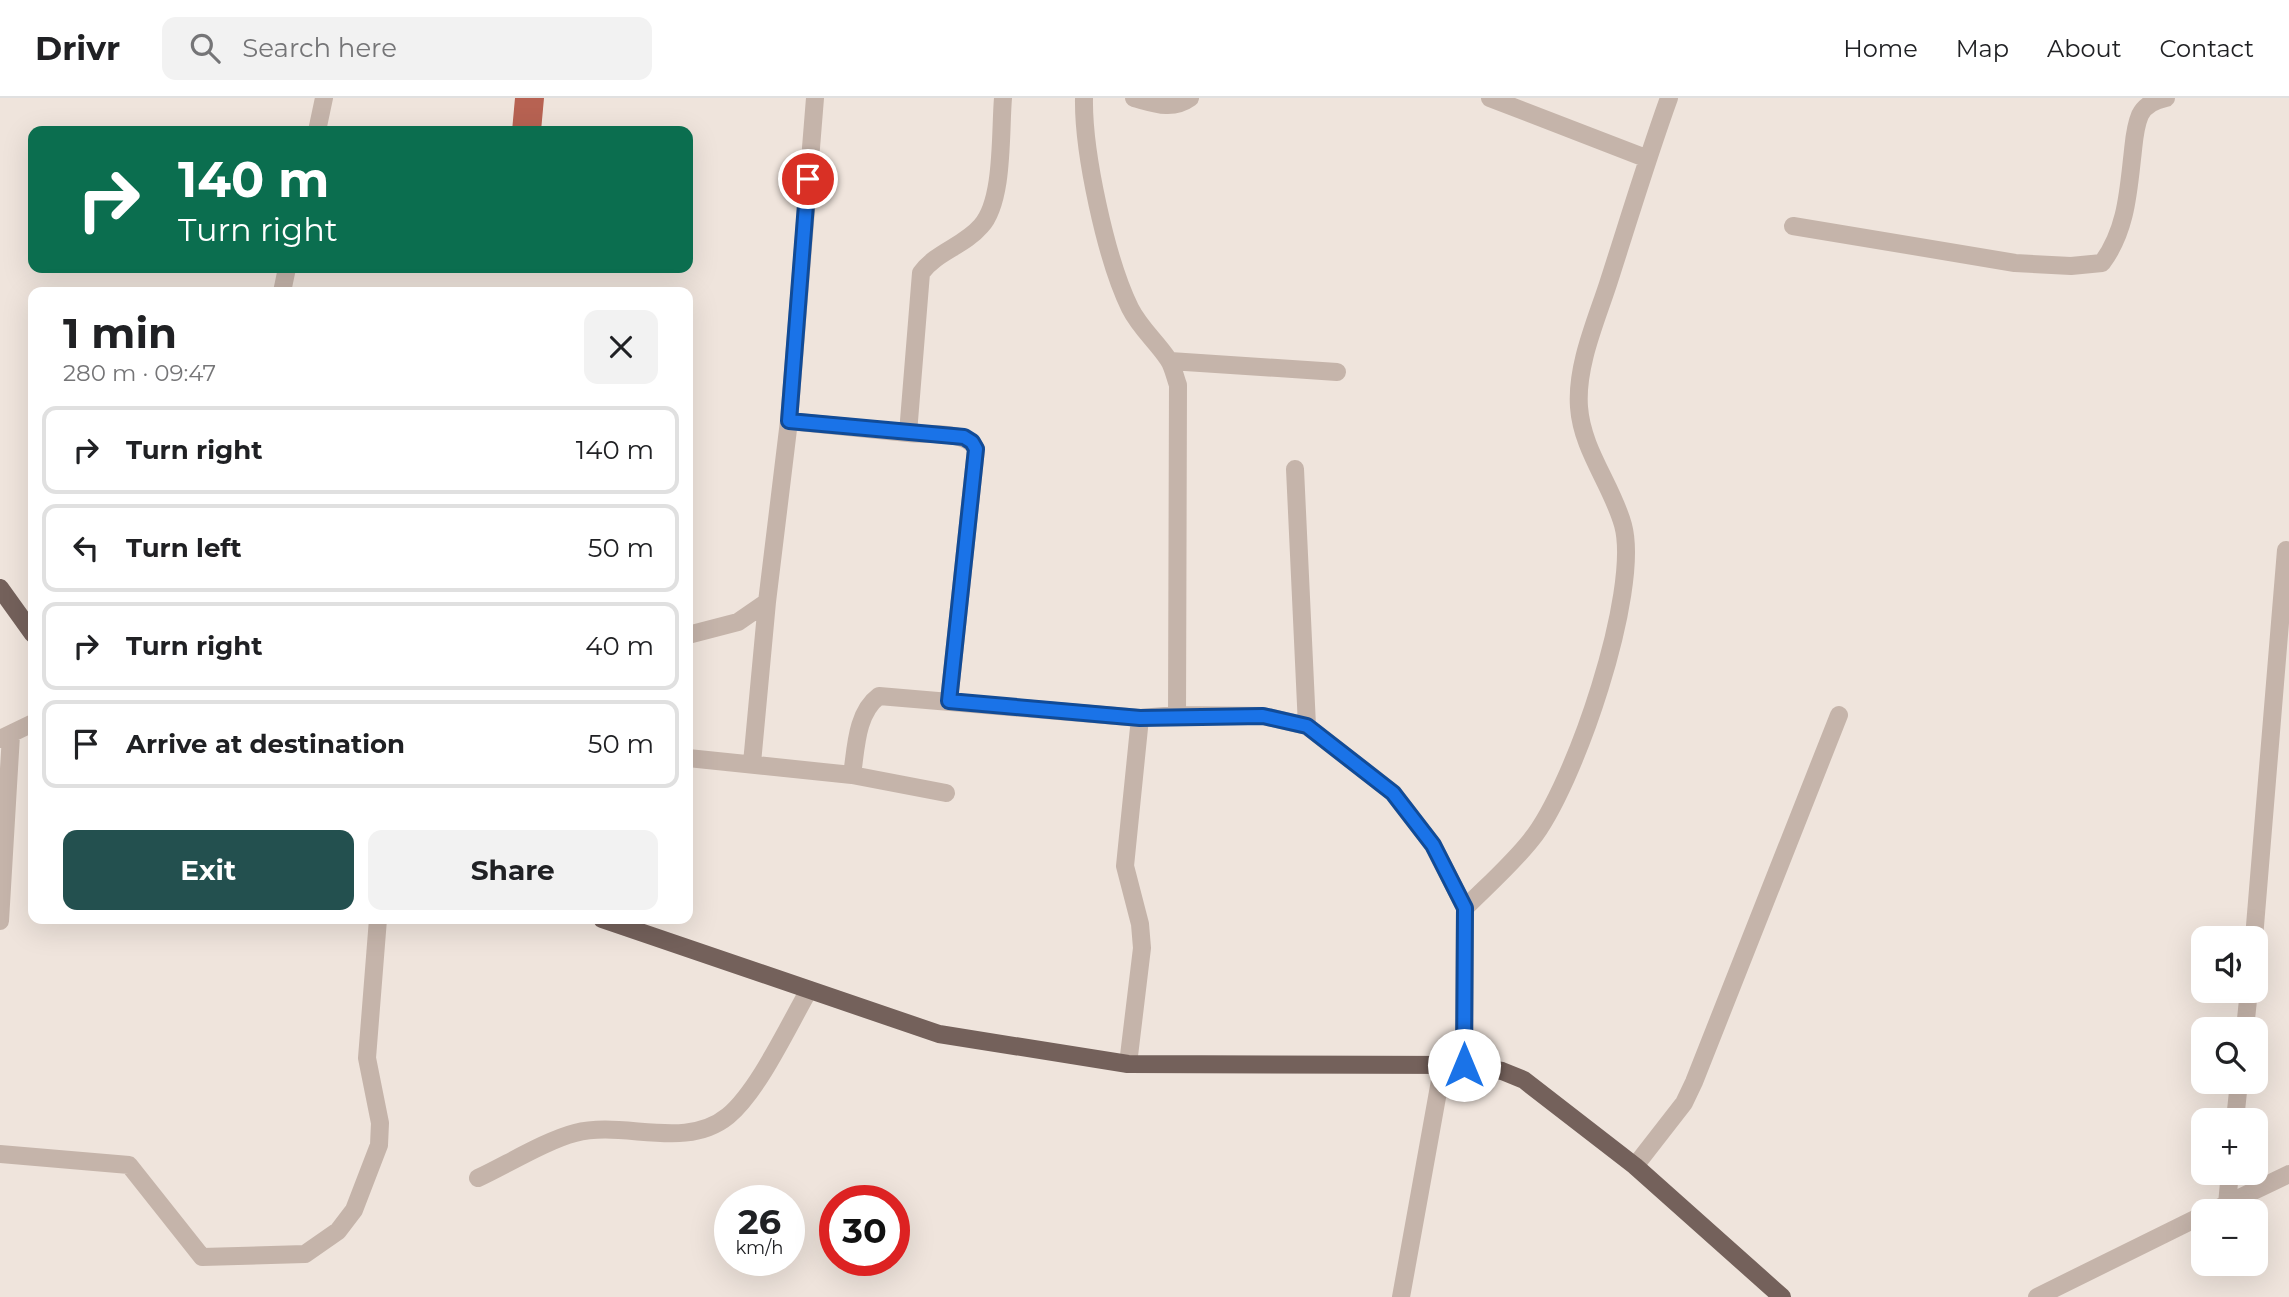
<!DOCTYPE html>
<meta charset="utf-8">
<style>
body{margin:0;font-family:Montserrat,sans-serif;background:#f2f2f2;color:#202124;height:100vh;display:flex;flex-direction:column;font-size:26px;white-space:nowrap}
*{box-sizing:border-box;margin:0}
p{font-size:23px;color:#757577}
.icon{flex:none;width:38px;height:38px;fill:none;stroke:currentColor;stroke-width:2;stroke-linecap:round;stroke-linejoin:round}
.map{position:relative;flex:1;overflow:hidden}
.sheet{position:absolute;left:28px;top:189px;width:665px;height:637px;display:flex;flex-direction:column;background:#fff;border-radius:14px;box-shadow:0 7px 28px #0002}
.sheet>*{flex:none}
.banner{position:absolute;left:28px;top:28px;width:665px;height:147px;border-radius:14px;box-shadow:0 7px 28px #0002;background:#0b6e4f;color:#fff;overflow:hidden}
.fabs{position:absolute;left:2191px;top:828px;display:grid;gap:14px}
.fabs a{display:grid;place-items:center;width:77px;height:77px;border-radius:14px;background:#fff;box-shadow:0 7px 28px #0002;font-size:35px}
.speed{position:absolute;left:714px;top:1087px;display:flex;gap:14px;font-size:35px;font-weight:700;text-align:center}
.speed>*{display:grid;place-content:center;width:91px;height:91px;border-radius:50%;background:#fff;box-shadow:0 7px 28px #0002;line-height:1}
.speed small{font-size:18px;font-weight:400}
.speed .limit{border:10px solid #d22;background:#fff;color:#111}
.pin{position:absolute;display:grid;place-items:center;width:60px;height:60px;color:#fff;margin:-30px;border:4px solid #fff;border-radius:50%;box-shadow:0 2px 7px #0007}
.me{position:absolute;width:77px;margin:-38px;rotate:0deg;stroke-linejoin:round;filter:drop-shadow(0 0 5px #0008)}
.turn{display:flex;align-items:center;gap:24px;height:147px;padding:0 35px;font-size:32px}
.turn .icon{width:91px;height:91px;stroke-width:2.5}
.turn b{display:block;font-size:49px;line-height:60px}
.round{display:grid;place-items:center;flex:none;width:74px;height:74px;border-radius:14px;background:#f2f2f2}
.head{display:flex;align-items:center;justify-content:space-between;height:119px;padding:0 35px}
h1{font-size:42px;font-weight:700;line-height:52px}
.action{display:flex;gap:14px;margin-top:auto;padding:14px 35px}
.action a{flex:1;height:80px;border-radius:14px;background:#23504f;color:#fff;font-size:28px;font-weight:700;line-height:80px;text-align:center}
.action a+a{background:#f2f2f2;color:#202124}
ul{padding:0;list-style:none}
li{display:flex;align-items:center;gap:21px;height:88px;margin:0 14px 10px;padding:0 21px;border:4px solid #e0e0e0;border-radius:14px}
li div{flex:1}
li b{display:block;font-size:26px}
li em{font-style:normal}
header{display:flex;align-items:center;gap:42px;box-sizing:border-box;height:98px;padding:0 35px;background:#fff;border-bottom:2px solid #e0e0e0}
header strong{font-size:33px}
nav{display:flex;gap:38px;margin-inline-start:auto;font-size:24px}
.search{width:490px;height:63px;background:#f2f2f2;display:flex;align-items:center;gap:18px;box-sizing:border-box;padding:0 24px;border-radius:14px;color:#757577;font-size:26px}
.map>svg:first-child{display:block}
.building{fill:#b76252}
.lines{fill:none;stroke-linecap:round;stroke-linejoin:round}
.minor{stroke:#c5b4aa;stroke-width:18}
.major{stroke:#74615b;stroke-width:18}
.route-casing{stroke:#114b97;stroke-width:18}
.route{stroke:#1a73e8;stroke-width:12}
</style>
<header>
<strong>Drivr</strong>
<div class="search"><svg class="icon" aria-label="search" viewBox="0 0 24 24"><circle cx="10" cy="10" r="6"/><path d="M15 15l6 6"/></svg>Search here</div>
<nav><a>Home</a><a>Map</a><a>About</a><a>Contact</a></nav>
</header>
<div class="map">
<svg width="2289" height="1199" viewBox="0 0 2289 1199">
<rect width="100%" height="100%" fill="#efe4dc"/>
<path class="building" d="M515 0H544L541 33H512Z"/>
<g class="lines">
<path class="minor" d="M1084 0C1083 54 1106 161 1130 210 1140 230 1156 243 1168 261 1173 268 1175 279 1178 287L1177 617 1263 618 1307 628 1393 695 1433 747 1465 810 1464 967
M1134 0C1153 5 1172 13 1190 0
M1490 0 1648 61
M317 33 324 0
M1793 128 2015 165 2071 168 2102 165C2125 134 2128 98 2132 61 2134 46 2134 31 2140 17 2145 7 2156 2 2166 0
M282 194 287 170
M1170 263 1337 274
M789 323 908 335 921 175C936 154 964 148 981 128 1004 103 1000 34 1003 0
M908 335C927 337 967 332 976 351L949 603
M1295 371 1307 628
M688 537 738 524 767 504 789 323 815 0
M0 641 33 625
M688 660 852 677 946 695
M752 665 767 504
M852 677C856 651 856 615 879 598L1140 620
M1465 810C1487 788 1512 766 1531 742 1574 689 1641 493 1623 427 1612 387 1582 352 1579 309 1576 268 1596 223 1608 186 1628 124 1647 61 1669 0
M0 823 11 637
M2254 840 2286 452
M2245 931 2249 892
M1128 966 1142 850 1140 826 1125 768 1140 620 1177 617
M2235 1022 2239 984
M0 1056 129 1067 202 1159 305 1156 338 1133 354 1112 379 1047 380 1025 367 960 378 821
M1635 1068 1684 1005 1694 984 1839 617
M478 1080C506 1067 547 1042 575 1035 624 1022 685 1053 728 1018 759 992 788 928 809 892
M2227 1106 2230 1074
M2212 1113 2289 1076
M1401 1199 1443 966
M2037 1199 2203 1117"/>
<path class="major" d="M0 490 33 536
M602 821 939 936 1128 966 1464 967 1502 973 1524 982 1635 1068 1782 1199"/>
</g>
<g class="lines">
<defs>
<path id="route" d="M808 81 789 323 964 339 972 344 976 351 949 603 1140 620 1263 618 1307 628 1393 695 1433 747 1465 810 1464 967"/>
</defs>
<use href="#route" class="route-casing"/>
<use href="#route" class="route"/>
</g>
</svg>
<div class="fabs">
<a><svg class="icon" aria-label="sound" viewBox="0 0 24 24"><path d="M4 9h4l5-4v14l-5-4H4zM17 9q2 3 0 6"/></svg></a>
<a><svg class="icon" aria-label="search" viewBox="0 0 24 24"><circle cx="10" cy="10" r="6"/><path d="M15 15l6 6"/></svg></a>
<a>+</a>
<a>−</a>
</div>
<div class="speed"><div>26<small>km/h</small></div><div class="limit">30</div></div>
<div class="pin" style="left:808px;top:81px;background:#d93025"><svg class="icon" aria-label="arrive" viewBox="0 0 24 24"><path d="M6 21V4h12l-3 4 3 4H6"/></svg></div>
<svg class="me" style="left:1464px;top:967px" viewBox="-20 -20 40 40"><circle r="19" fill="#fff"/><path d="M0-13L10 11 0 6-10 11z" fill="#1a73e8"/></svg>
<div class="banner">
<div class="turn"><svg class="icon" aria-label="right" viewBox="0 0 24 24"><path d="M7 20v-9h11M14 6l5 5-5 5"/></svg><div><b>140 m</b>Turn right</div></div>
</div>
<section class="sheet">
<div class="head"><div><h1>1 min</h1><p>280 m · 09:47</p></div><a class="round"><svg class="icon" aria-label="close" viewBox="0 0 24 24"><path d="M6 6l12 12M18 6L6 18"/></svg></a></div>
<ul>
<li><svg class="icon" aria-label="right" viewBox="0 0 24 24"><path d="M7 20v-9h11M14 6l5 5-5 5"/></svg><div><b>Turn right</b></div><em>140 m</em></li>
<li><svg class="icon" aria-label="left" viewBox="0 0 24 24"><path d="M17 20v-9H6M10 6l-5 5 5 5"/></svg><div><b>Turn left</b></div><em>50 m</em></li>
<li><svg class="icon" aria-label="right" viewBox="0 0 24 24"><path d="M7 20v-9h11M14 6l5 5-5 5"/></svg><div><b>Turn right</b></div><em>40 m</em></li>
<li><svg class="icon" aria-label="arrive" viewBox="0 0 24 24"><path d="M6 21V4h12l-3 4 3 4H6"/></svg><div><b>Arrive at destination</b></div><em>50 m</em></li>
</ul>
<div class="action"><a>Exit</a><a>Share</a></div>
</section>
</div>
